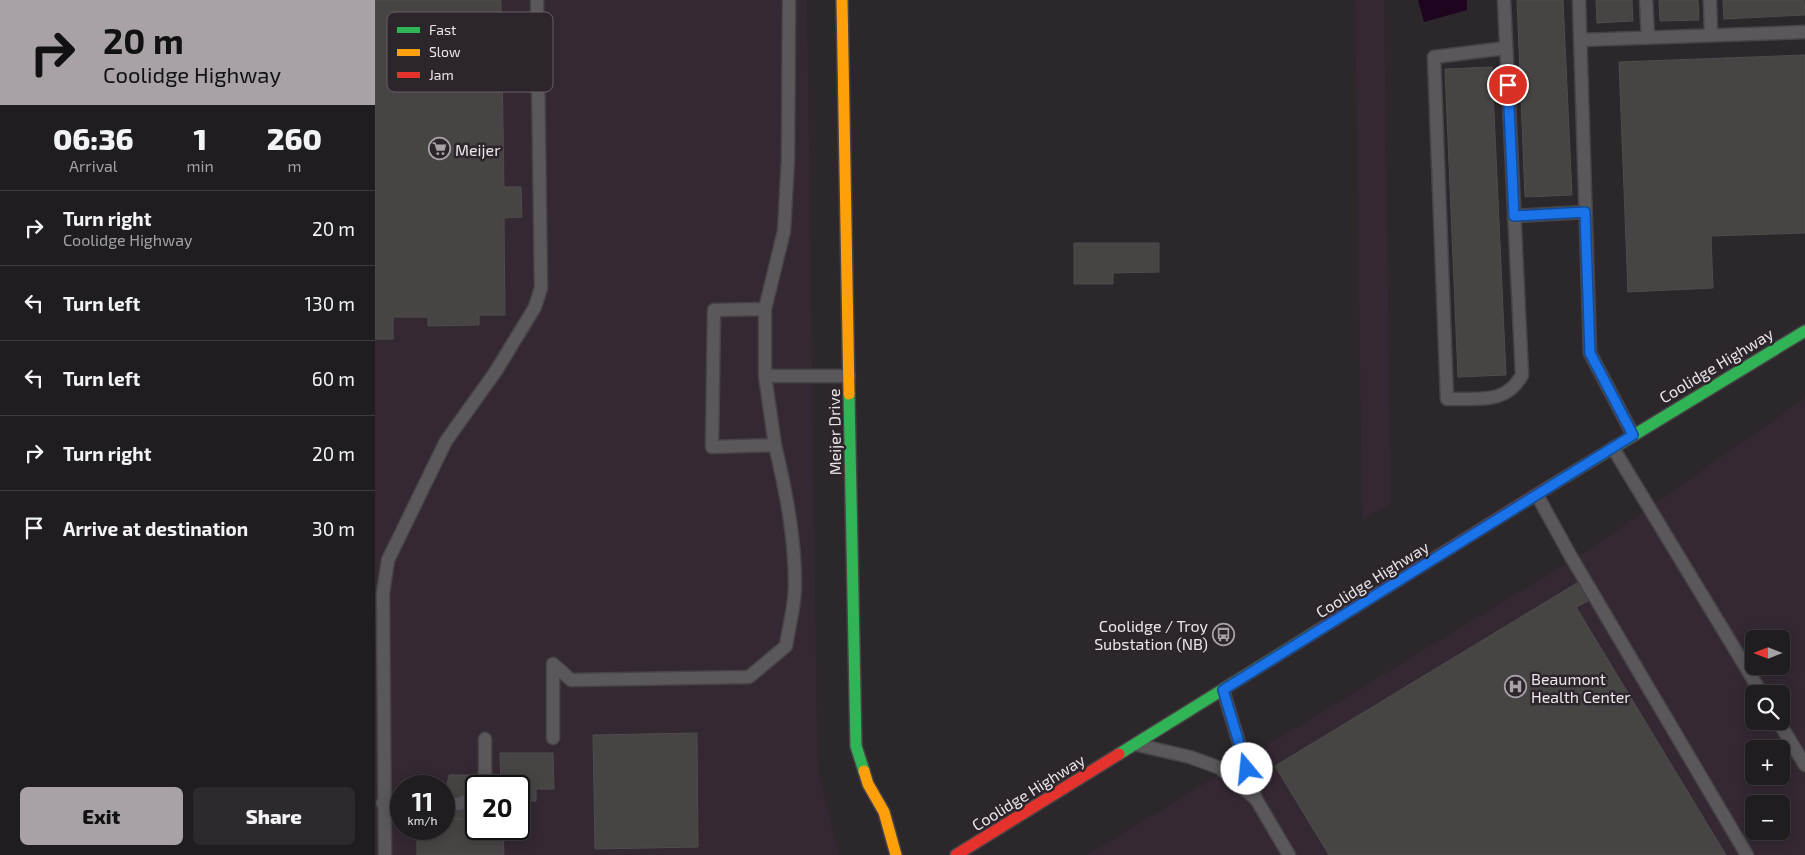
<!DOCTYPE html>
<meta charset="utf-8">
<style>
body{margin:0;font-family:"Exo 2",sans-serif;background:#2d2a2d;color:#f1f3f6;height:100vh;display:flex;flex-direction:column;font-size:19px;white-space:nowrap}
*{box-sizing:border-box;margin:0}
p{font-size:16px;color:#a2a2a5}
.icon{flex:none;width:28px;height:28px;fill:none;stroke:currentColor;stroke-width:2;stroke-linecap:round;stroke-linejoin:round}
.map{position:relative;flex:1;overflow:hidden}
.side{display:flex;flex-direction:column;background:#201d20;width:375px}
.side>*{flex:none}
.hud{background:#a8a2a7;color:#111;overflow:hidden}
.needle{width:32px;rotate:270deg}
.buttons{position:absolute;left:1370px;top:630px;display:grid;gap:10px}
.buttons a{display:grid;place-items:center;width:45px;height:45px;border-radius:8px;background:#201d20;box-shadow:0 2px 12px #0003,0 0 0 1px #3d3b3e;font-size:25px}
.speed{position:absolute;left:15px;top:775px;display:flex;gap:10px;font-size:25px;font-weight:700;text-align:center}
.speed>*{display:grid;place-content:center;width:65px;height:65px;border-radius:50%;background:#201d20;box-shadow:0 2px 12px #0003,0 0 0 1px #3d3b3e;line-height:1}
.speed small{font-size:12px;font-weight:400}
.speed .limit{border:2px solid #111;border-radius:8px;background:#fff;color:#111}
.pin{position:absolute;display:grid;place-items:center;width:42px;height:42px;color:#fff;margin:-21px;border:2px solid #fff;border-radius:50%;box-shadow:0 1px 5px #0007}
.me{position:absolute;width:55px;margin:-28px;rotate:343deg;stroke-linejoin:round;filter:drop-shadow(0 0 4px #0008)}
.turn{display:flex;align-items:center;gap:18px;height:105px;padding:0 20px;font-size:22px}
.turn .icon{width:65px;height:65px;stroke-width:2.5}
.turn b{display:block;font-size:35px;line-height:42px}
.eta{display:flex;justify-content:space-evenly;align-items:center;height:85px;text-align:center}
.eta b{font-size:30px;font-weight:800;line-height:35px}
.cta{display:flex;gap:10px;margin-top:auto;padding:10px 20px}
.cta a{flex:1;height:58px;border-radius:8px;background:#a8a2a7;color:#111;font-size:20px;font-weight:800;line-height:58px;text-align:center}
.cta a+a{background:#2d2a2d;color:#f1f3f6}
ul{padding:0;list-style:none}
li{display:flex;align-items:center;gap:15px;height:75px;padding:0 20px;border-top:1px solid #3d3b3e}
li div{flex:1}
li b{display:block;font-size:19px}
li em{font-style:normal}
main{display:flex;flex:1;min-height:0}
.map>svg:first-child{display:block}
.built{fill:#342833;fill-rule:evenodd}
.water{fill:#1e041f}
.building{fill:#464544;stroke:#4e4c4c}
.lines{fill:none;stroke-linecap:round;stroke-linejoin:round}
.lane-casing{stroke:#474347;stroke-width:15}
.fast-casing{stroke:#474347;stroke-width:14}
.slow-casing{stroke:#474347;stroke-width:14}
.jam-casing{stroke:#474347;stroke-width:14}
.lane{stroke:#5b585b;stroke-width:12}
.fast{stroke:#30b455;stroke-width:11}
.slow{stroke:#ff9f0a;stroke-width:11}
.jam{stroke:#e5322d;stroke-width:11}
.route-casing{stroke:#114b97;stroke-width:12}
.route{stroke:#1a73e8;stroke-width:9}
.labels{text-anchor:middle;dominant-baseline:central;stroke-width:5;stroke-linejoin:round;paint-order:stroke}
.poi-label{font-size:16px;fill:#ebe5ea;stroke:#2d252c;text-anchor:start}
.street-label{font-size:16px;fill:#ebe5ea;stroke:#2d252c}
.key{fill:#2d252c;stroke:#665f65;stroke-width:1}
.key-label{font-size:14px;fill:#ebe5ea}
</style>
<main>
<section class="side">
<div class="hud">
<div class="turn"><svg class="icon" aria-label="right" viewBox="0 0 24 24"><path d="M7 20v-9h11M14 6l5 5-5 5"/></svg><div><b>20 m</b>Coolidge Highway</div></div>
</div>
<div class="eta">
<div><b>06:36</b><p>Arrival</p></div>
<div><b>1</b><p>min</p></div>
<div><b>260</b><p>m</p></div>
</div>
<ul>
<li><svg class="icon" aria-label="right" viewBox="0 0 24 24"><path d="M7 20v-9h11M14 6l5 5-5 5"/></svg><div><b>Turn right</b><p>Coolidge Highway</p></div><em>20 m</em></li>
<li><svg class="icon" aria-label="left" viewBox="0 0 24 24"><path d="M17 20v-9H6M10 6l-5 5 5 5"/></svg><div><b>Turn left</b></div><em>130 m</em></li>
<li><svg class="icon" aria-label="left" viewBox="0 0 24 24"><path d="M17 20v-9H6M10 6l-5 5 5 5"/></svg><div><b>Turn left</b></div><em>60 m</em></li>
<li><svg class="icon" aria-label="right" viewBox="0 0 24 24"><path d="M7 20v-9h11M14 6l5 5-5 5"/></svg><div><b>Turn right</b></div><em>20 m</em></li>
<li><svg class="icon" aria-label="arrive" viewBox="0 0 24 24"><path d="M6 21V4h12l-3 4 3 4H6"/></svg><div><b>Arrive at destination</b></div><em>30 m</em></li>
</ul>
<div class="cta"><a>Exit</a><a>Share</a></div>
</section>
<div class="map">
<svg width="1430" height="855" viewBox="0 0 1430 855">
<rect width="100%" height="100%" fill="#2b272b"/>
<path class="built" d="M0 0H432L442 724 444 775 464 855H0ZM26 786H69V829H26ZM101 786H144V829H101Z
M980 0H1009L1016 503 987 521Z
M1430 398V855H712L1218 547ZM1379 639H1406V666H1379ZM1379 694H1406V721H1379ZM1379 749H1406V776H1379ZM1379 804H1406V831H1379Z"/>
<path class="water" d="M1043 0H1092V10L1049 22Z"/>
<path class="building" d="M0 0H126L129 187H146L147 217 129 218 130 315H104V325L53 326V317H18V339H0Z
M1142 0H1188L1197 195 1150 197Z
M1221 0H1257L1258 21 1222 23Z
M1284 0H1323L1324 20 1285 21Z
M1348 0H1429L1430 15 1349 19Z
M1430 55V233L1336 236 1338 288 1253 292 1244 62Z
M1117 67 1131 375 1083 377 1070 69Z
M699 243H784V272L738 273V284H699Z
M1202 583 1213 601 1201 607 1351 855H954L900 766Z
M322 733 323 847 220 849 218 735Z
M125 753H178L179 789H161V801H144V786H126Z
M74 775H97L101 789V819H69V799Z
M69 819H101V829H134H128L129 855H42V829H69Z"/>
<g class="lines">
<defs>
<path id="lane" d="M1129 0 1147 375C1131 405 1102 398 1072 399L1059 57 1131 48
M1204 0 1215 353 1258 435
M1271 0 1273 38
M1335 0 1336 35
M1205 40 1430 32
M1139 216 1210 212
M390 309 339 310 337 447 400 445 390 376V309L409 231 413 159 414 0
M390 376H474
M1238 448 1387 694
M1162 495 1195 555 1372 855
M178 664 196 680 374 677 411 646C414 626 420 605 420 585 420 537 411 492 400 445
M178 664V738
M848 690 881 799 914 855
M1403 721 1430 765
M110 739V786
M763 745 815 757 845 768 881 799
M8 803 26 804
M69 804H84L101 796
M10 855 8 593 13 560 71 441 121 371 160 307 166 288 162 0"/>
<path id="fast" d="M474 394 481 746 489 771
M1172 488 1430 331
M744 754 942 631"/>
<path id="slow" d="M467 0 474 394
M489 771 493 784 509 812 521 855"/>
<path id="jam" d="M942 631 1172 488
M581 855 744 754"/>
</defs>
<use href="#lane" class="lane-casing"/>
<use href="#fast" class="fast-casing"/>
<use href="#slow" class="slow-casing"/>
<use href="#jam" class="jam-casing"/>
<use href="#lane" class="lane"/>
<use href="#fast" class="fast"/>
<use href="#slow" class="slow"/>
<use href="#jam" class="jam"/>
</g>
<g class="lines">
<defs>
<path id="route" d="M872 769 848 690 1258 435 1215 353 1210 212 1139 216 1133 85"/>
</defs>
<use href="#route" class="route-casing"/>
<use href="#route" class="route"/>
</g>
<defs>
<symbol id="supermarket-ring" viewBox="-11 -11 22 22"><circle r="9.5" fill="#2d252c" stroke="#a8a2a7" stroke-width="1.5"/><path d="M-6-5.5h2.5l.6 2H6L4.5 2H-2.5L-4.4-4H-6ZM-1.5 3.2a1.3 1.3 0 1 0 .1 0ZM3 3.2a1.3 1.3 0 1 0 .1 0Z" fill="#a8a2a7"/></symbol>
<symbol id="bus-ring" viewBox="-11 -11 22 22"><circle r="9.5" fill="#2d252c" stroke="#a8a2a7" stroke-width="1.5"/><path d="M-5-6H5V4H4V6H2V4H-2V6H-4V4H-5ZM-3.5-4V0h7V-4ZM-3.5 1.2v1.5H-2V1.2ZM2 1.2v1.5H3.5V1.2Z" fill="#a8a2a7"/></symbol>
<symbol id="hospital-ring" viewBox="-11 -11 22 22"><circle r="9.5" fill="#2d252c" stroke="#a8a2a7" stroke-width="1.5"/><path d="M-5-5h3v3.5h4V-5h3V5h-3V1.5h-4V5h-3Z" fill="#a8a2a7"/></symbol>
</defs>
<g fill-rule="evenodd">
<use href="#supermarket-ring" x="52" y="136" width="25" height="25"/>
<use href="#bus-ring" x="836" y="622" width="25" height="25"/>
<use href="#hospital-ring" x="1128" y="674" width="25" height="25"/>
</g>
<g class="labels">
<g class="poi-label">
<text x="80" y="149">Meijer</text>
<text x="833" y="625" text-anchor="end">Coolidge / Troy<tspan x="833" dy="18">Substation (NB)</tspan></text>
<text x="1156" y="678">Beaumont<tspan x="1156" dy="18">Health Center</tspan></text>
</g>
<g class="street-label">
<text transform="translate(1341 365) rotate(-31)">Coolidge Highway</text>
<text transform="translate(459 432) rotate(-91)">Meijer Drive</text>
<text transform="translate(997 579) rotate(-32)">Coolidge Highway</text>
<text transform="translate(653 792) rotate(-32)">Coolidge Highway</text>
</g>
</g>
<rect x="12" y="12" width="166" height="80" rx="8" class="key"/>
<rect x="22" y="27" width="23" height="6" fill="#30b455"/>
<rect x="22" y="49" width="23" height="7" fill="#ff9f0a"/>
<rect x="22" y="72" width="23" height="6" fill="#e5322d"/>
<g class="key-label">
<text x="54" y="35">Fast</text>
<text x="54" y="57">Slow</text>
<text x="54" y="80">Jam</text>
</g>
</svg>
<div class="buttons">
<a><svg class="needle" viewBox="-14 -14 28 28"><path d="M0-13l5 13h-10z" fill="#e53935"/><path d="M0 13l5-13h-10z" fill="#a2a2a5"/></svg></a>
<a><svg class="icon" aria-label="search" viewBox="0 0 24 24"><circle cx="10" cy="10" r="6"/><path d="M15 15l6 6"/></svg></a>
<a>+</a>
<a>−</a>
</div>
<div class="speed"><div>11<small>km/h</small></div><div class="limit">20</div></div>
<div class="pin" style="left:1133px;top:85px;background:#d93025"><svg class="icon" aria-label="arrive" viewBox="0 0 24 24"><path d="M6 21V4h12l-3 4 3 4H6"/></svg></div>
<svg class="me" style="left:872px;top:769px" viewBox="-20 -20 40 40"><circle r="19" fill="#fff"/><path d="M0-13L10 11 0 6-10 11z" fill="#1a73e8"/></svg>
</div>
</main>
